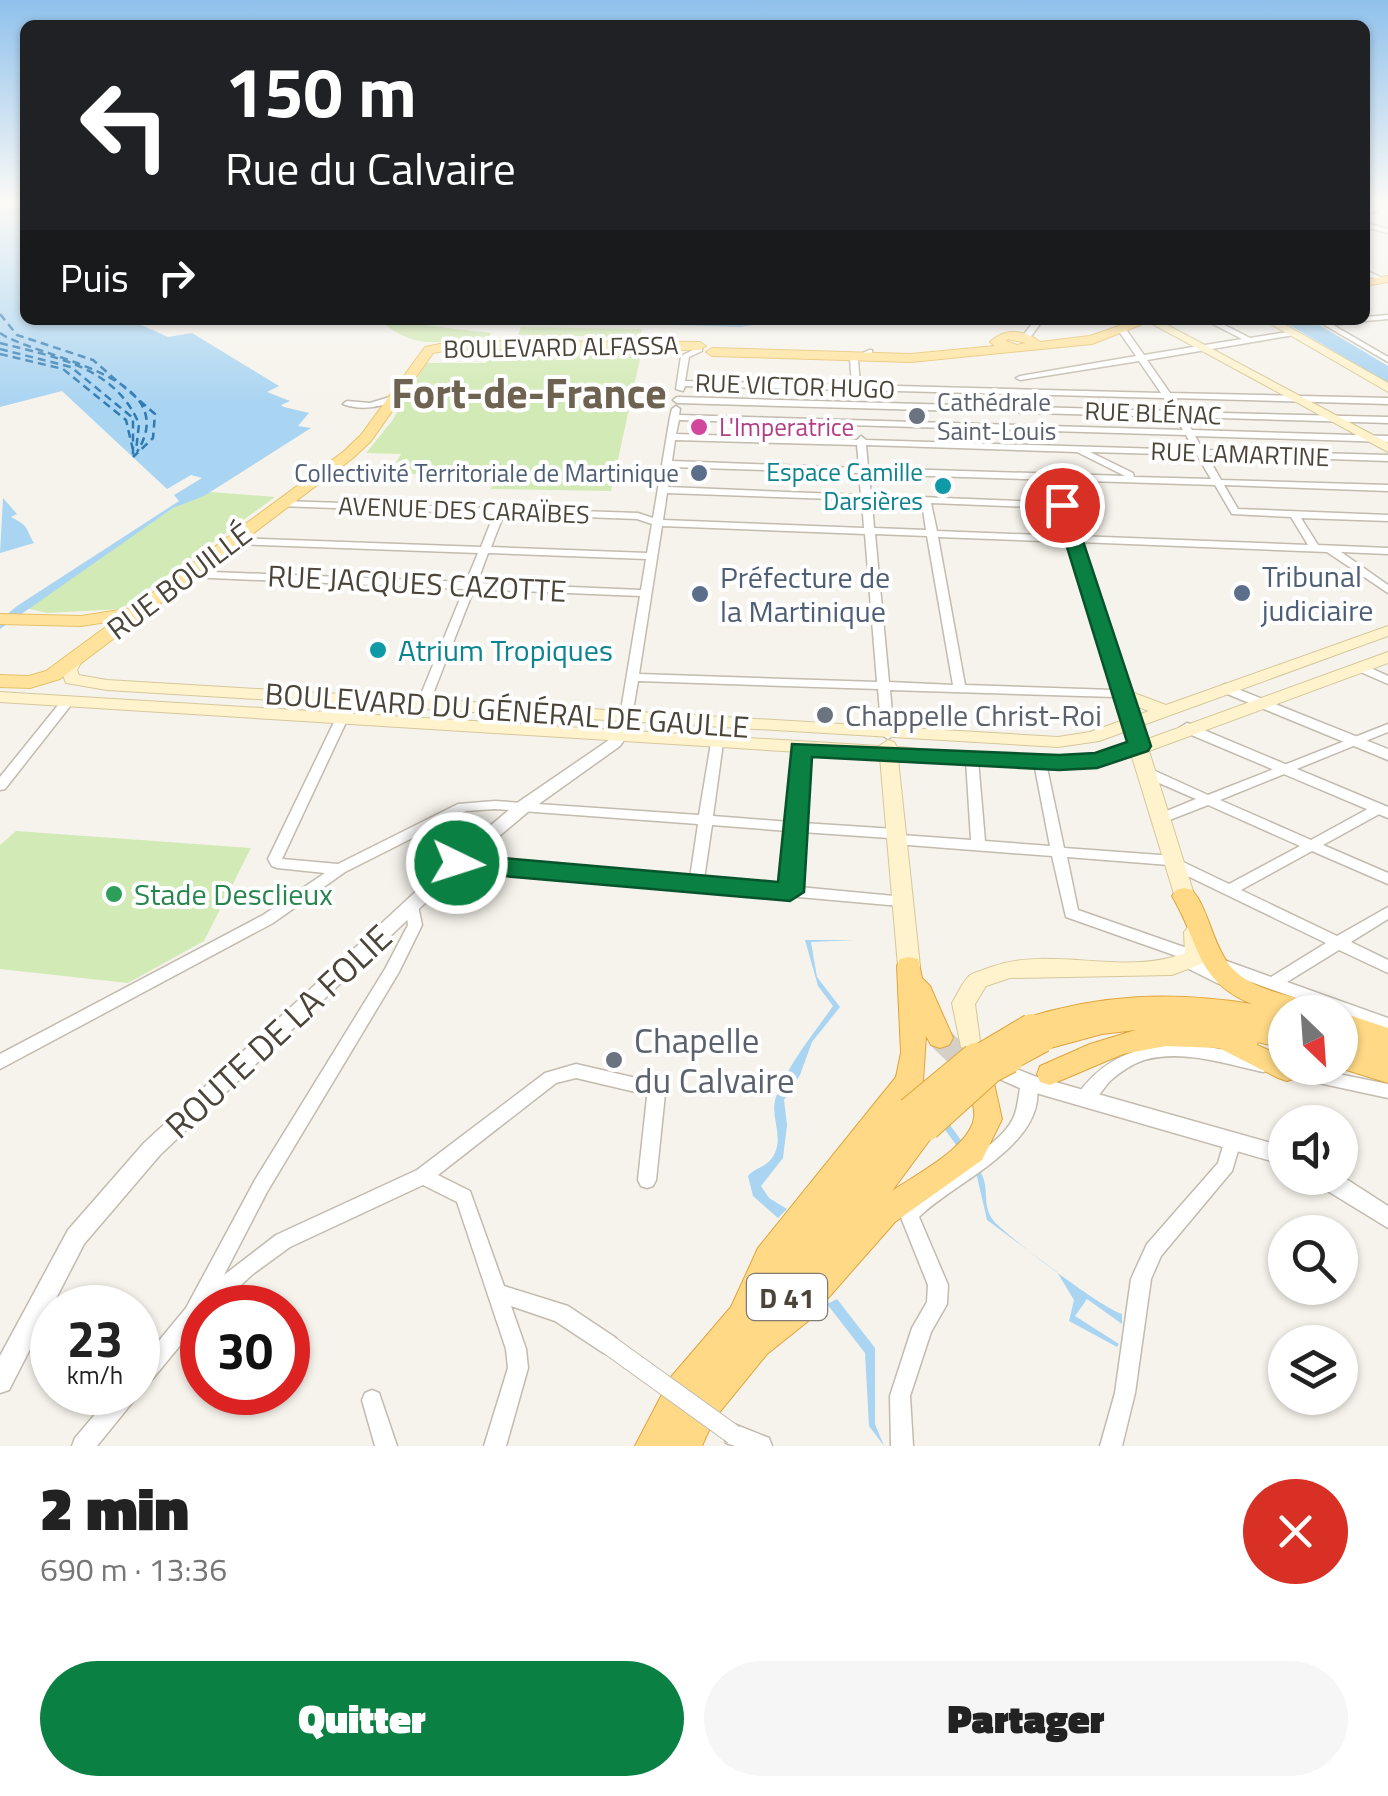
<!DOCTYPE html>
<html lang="fr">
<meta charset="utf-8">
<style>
body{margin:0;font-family:"Titillium Web",sans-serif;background:#f6f6f6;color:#222;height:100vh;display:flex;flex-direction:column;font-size:38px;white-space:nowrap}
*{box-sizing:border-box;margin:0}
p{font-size:32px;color:#767676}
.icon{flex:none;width:55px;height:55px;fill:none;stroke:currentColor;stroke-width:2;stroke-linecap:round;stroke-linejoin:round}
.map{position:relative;height:1446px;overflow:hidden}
.panel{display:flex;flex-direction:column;background:#fff;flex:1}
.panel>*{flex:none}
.banner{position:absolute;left:20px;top:20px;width:1350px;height:305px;border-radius:15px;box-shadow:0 2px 8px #0004;background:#202124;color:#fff;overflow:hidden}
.needle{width:65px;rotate:155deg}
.buttons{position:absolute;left:1268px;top:995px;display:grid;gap:20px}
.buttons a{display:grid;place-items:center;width:90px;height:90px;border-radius:50%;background:#fff;box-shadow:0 2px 8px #0004;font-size:50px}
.speed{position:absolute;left:30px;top:1285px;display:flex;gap:20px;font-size:50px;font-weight:700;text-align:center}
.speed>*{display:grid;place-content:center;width:130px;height:130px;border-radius:50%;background:#fff;box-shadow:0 2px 8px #0004;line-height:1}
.speed small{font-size:25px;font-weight:400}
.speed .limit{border:15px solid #d22;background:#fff;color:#111}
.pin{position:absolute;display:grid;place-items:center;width:85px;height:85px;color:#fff;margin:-42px;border:5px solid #fff;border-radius:50%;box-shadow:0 2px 10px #0007}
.me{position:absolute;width:110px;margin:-55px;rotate:94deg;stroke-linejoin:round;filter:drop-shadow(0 0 8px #0008)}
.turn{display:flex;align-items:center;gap:35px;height:210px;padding:0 40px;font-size:45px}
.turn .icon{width:130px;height:130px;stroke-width:2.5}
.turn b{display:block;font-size:70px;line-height:85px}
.then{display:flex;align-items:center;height:95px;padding:0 40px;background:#0003;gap:20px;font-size:38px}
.round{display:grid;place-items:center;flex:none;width:105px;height:105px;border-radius:52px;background:#f6f6f6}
.headline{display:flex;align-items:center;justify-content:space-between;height:170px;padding:0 40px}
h1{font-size:60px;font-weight:800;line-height:75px}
.primary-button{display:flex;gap:20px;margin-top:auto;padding:20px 40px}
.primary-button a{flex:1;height:115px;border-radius:60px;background:#0b8043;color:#fff;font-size:40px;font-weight:800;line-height:115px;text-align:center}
.primary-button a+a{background:#f6f6f6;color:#222}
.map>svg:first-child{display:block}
.green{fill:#d2eab5}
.water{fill:#a9d4f2}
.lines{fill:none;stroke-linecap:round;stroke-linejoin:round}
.ferry{stroke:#2e7ab2;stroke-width:2.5;stroke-dasharray:8 5;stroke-linecap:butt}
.trunk-tunnel-far1{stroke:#d4d0c8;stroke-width:24;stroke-dasharray:24 11;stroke-linecap:butt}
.trunk-tunnel{stroke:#d4d0c8;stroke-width:30;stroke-dasharray:30 15;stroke-linecap:butt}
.minor-casing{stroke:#c2bbae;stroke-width:3}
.tertiary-casing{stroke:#c2bbae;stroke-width:3}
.secondary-casing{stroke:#d6c79b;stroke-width:2}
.primary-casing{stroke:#e6c16a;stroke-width:2}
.trunk-casing{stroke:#e0a43c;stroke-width:2}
.minor{fill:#fff;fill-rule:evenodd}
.tertiary{fill:#fff;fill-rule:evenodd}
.secondary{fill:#fff3cd;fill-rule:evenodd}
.primary{fill:#ffe39c;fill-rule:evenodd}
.trunk{fill:#ffd985;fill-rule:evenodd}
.minor-bridge-casing{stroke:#c2bbae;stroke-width:21;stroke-linecap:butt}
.trunk-bridge-far1-casing{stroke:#e0a43c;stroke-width:26;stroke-linecap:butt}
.trunk-bridge-casing{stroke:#e0a43c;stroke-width:32;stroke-linecap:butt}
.minor-bridge{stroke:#fff;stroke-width:19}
.trunk-bridge-far1{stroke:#ffd985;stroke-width:24}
.trunk-bridge{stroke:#ffd985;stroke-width:30}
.route{fill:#0b8043;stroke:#07532c;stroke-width:2.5}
.worship-dot{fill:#6b7280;stroke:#fff;stroke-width:4}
.hotel-dot{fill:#d1479c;stroke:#fff;stroke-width:4}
.service-dot{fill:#5c6f8a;stroke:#fff;stroke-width:4}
.culture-dot{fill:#0f9aa8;stroke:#fff;stroke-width:4}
.leisure-dot{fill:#2e9e5b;stroke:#fff;stroke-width:4}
.labels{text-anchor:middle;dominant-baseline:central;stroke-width:8;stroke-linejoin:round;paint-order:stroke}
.far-street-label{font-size:25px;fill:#4b4439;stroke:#fff}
.far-worship-label{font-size:25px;fill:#5b616d;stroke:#fff;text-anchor:start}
.far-hotel-label{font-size:25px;fill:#b23c85;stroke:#fff;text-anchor:start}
.far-culture-label{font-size:25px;fill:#0d838f;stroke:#fff;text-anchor:end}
.far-service-label{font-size:25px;fill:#4e5e75;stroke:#fff;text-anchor:end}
.shield{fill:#fff;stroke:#817c74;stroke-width:2.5}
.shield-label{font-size:28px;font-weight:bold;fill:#4b4439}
.service-label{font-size:30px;fill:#4e5e75;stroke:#fff;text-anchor:start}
.street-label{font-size:30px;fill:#4b4439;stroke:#fff}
.culture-label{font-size:30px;fill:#0d838f;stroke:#fff;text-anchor:start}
.worship-label{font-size:30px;fill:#5b616d;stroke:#fff;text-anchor:start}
.leisure-label{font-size:30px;fill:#27864d;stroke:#fff;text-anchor:start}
.near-street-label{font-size:35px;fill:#4b4439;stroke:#fff}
.near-worship-label{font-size:35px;fill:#5b616d;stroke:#fff;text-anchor:start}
.far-town-label{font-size:42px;font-weight:bold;fill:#6e6250;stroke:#fff}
</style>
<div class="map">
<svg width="1388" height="1446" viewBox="0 0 1388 1446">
<rect width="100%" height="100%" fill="#f6f3ec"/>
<path class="green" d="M380 320 491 333 487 340C440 339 417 353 380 320Z
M521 327 642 329 640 337 518 335Z
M493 348 642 350 611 491 491 489 495 477 390 473 401 454 366 453 392 421 426 363H486Z
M211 492 275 497 121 609 47 613 26 608 173 508Z
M16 831 251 848 204 941 128 983 0 969V845Z"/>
<path class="water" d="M0 202H25V320H130L168 337 192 333 279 386 267 392 290 401 281 405 284 407 309 413 298 426 311 428 204 496 173 508 0 629V620L17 606 179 501 174 495 202 478 191 475 167 489 62 391 0 407Z
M508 320H784L740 327Z
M1281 320H1311L1388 366V383Z
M3 498 17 514 11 517C30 527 24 526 34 543L0 553Z
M805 940H856L811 942 817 977 840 1007 812 1042 800 1075 784 1100 787 1125 783 1158 761 1186 769 1198 787 1209 778 1218 753 1196 748 1176C754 1168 766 1167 772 1158 786 1138 769 1117 776 1097 789 1062 813 1035 833 1006L818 986Z
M948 1122C960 1139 973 1156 982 1175 989 1189 982 1206 993 1220 1004 1234 1101 1308 1122 1314V1324L1087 1299 1075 1316 1119 1344 1117 1347 1069 1321 1074 1300 1057 1272 987 1220 976 1172 943 1127Z
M837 1299 875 1348V1424L884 1446 869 1426 865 1353 827 1304Z"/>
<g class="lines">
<path class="ferry" d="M0 314 17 335 93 360 155 414 153 438 133 457
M0 333C35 358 186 374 137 452
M0 343C54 357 115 366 139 424L136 451
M0 349 71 367 133 418V456
M0 354 63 369 126 420 133 450"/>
<path class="trunk-tunnel-far1" d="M940 1038 964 1061"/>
<path class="trunk-tunnel" d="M959 1058 976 1068"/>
<defs>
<path id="minor" d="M1377 202H1383L1378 210 1365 215V211L1374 208Z
M1365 223 1388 229V233L1365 227Z
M1365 270 1385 279 1387 280 1381 281 1365 275Z
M1388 315V319L1365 321 1362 320H1365V317Z
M1035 320H1043L1029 339H1023L1022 337Z
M1205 320H1215L1250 338 1294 331 1298 333 1294 335 1147 360 1170 393 1388 398V404L1173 398 1181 412 1388 417V423L1184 417 1192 430 1388 436V442L1195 436 1203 450 1388 455V461L1207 455 1221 480 1388 485V491L1224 485 1238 509 1388 515V521L1301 518 1318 545 1388 548V554L1341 552 1388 585V593L1327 552 1079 542 1135 722 1129 726 1123 722 1115 697 890 690 894 735 888 739 882 735 878 689 638 681 632 716 626 720 620 716 640 596 474 589 429 704 423 708 417 704 464 589 188 577 183 574 188 571 466 582 478 553 233 544 228 541 233 538 481 547 494 514 280 506V502L283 501 638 513 653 518 670 417 672 409 676 406 680 409 679 415 1183 430 1175 417 677 403 673 400 677 397 1172 411 1164 398 861 390V394L857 397 853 394 852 390 685 386 683 391 676 389 681 356 699 347H702V351L689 357 685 381 852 385 850 359 869 350H872V354L858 360 860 385 1161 393 1139 361 1020 380 1016 378 1020 376 1136 356 1118 330 1122 328H1125L1144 355 1242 339ZM679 420 1186 435 1194 450 866 440 861 436 857 440 676 434ZM675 440 857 445 859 468 672 461ZM866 445 1077 452 1125 476 868 468ZM1090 452 1197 455 1211 479 1134 477 1133 473ZM671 467 859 473 861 495 668 487ZM869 474 1215 485 1232 514 1291 517 1308 545 1077 536 1065 503 871 495ZM667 493 862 500 864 528 663 520ZM872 501 922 503 926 530 874 528ZM931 503 1058 508 1066 536 937 531ZM504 514 637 519 652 524 647 553 491 547ZM662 526 865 534 877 682 639 674ZM875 534 927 536 953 685 889 682ZM938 537 1068 542 1113 690 965 685ZM488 553 646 559 641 590 477 583Z
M1316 320H1361L1357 322 1333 325 1388 357V362Z
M393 396 397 399 396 401C378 407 361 411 343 404L347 401 370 403Z
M1360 663 1388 676V684L1356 670 1354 667Z
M67 698 71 699 73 702 71 705 5 789 0 790V777L63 699Z
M342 714 348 718 282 859 338 864 458 804 495 801 699 815 711 743 717 739 723 743 713 816 789 822 795 749 801 745 807 749 803 823 895 829 900 831 901 835 971 840 966 760 972 756 978 760 985 841 1050 846 1034 763 1040 759 1046 763 1064 848 1174 856 1179 858 1181 861 1229 884 1300 846 1208 805 1167 821H1157L1155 818 1157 815 1196 799 1143 776 1141 773 1143 770H1153L1208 795 1388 724V732L1220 800 1311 840 1373 806H1383L1385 809 1383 812 1323 845 1388 873V884L1312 851 1241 890 1337 936 1388 907V919L1351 942 1388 960V973L1339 950 1287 982 1388 1018V1031L1220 971 1229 975 1231 979 1229 983 1223 985 1217 983 1185 967 1182 963 1185 959 1066 917 1052 856 895 844 890 842 889 838 802 832 799 887 905 897 907 901 905 905 900 906 452 866 450 863 452 860 457 858 690 878 698 824 495 809 466 811 345 872 273 923 0 1069V1054L263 915 325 873 277 868 272 866 268 859 336 718ZM712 825 788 831 784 886 704 879ZM1067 857 1169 865 1171 868 1326 943 1271 977 1221 959 1216 961 1213 965 1215 968 1200 961 1204 957 1201 953 1078 910Z
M412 900 417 901 422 925 399 972 267 1192 224 1275 276 1235 417 1170 545 1073 576 1064 649 1081 655 1083 665 1094 656 1180 653 1186 647 1188 641 1186 638 1180 647 1097 644 1094 576 1078 556 1083 438 1175 470 1191 504 1286 568 1306 616 1338 619 1345 616 1352 609 1355 602 1352 555 1321 511 1306 526 1349 528 1368 506 1446H484L508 1368 506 1349 457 1202 423 1185 290 1247 253 1274 216 1308H202V1319L145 1388 138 1391 135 1399 97 1446H72L75 1438 114 1392H138V1366L186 1308 255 1180 385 969 408 925 405 905 407 901Z
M1167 1044C1201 1045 1236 1050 1269 1060L1271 1065 1269 1070 1263 1072C1226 1064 1182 1049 1144 1060 1132 1064 1120 1072 1110 1081 1104 1087 1097 1101 1088 1103 1085 1103 1082 1101 1080 1101L1077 1096C1098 1063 1130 1049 1167 1044Z
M1283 1062 1285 1063V1068H1308L1388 1084V1098L1277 1074 1275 1069 1277 1064Z
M1029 1076 1035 1078C1054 1142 955 1181 919 1217L948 1285 947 1304 931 1332 910 1396 913 1446H891L890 1396 912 1328 927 1302 928 1285 900 1215C922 1174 983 1163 1010 1124 1020 1109 1017 1093 1023 1078Z
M1232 1133 1238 1136 1241 1141 1232 1171 1161 1256 1151 1279 1135 1393 1122 1446H1100L1115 1393 1131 1279 1147 1244 1218 1163 1226 1136Z
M372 1390 379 1393 397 1446H375L362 1400 365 1393Z
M734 1424 769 1438 772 1446H735L726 1443 723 1435 726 1427Z"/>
<path id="tertiary" d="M1225 684 1388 749V760L1220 691 1218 688Z
M1187 723 1388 807V818L1182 731 1179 728Z
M619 731 627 736 620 746 529 811 463 867 160 1155 84 1244 9 1390 0 1393V1356L68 1230 144 1143 451 859 517 803 609 740 614 733Z
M1004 1064 1034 1076 1285 1147V1165L1022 1089 997 1078 994 1072 997 1066Z
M1340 1175 1388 1206V1228L1318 1185 1315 1178H1340Z"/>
<path id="secondary" d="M1145 320H1158L1388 443V452Z
M1264 320H1277L1388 383V392Z
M1388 626V636L1099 741 1058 747 107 690 66 683 61 670 69 656 75 654 83 659 77 670 79 675 107 680 1058 737 1090 732 1149 711 1114 698 1112 694 1114 690H1126L1166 705Z
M1388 652V663L1149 751 1198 907 1195 912H1181L1178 907 1132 757 1059 769 898 759 920 966 917 972 909 974 901 972 898 966 880 757 0 702V692L879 746 888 740 894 742 897 747C965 752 1065 769 1129 745L1126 736 1129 732H1141L1145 740Z
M1195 924 1202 927 1206 932 1207 957 1204 963 1172 975 1010 978 986 986 975 1004 980 1041 977 1047 969 1050 961 1047 952 1003C957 995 962 983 969 976 974 972 984 970 991 967 1053 945 1124 977 1185 953L1184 932 1188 927Z"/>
<path id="primary" d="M1388 276V282L1365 286V280Z
M1136 320H1153L1092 344 911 362 712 356 706 352 712 348 911 354 995 346 990 342C1005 328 1024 329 1040 342L1090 336ZM1008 339 1026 343 1017 345 1006 341Z
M455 341 700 342 706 346 700 350 455 349 433 353 371 441 353 458 60 679 30 688 0 687V675L29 676 46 671 114 621 81 626 0 624V614L81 616 132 608 343 452 361 435 425 347Z"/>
<path id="trunk" d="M1184 888 1192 890 1198 898C1209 917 1213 939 1224 957 1243 991 1289 994 1322 1005L1326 1012H1285V1049L1258 1042 1257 1045 1285 1057V1068H1299L1296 1078 1287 1081 1278 1078 1219 1048 1166 1046 1123 1054 1050 1085 1040 1082 1037 1074 1040 1066 1090 1044 1136 1030 1102 1034 1043 1050 1034 1047 1030 1040 1032 1036 1022 1033 1018 1026 1022 1019C1099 994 1173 991 1252 1004 1195 981 1200 942 1172 896L1176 890Z
M909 957 918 959 922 978 930 986 953 1038 949 1045 940 1048 931 1045 926 1036 923 1081 909 1101 921 1104 923 1115 936 1118 940 1126 892 1191C915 1175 970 1147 974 1118 976 1104 966 1093 973 1079L983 1076 993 1079 1002 1119 982 1160 895 1222 807 1322 767 1354 714 1419 702 1446H635L671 1377 731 1307 758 1248 896 1077 901 1053 897 966 900 959Z
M1338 1012H1340L1388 1028V1083L1340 1068Z"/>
</defs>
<use href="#minor" class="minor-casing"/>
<use href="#tertiary" class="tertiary-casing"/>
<use href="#secondary" class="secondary-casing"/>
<use href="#primary" class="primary-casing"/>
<use href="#trunk" class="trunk-casing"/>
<use href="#minor" class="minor"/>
<use href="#tertiary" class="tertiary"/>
<use href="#secondary" class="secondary"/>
<use href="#primary" class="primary"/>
<use href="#trunk" class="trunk"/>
<defs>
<path id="minor-bridge" d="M609 1345 734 1435"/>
<path id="trunk-bridge-far1" d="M972 1061 1031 1026
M1004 1061 1043 1040"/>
<path id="trunk-bridge" d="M911 1112 976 1058
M926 1126 990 1068 1009 1058"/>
</defs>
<use href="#minor-bridge" class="minor-bridge-casing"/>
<use href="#trunk-bridge-far1" class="trunk-bridge-far1-casing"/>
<use href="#trunk-bridge" class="trunk-bridge-casing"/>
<use href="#minor-bridge" class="minor-bridge"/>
<use href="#trunk-bridge-far1" class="trunk-bridge-far1"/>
<use href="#trunk-bridge" class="trunk-bridge"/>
</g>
<linearGradient id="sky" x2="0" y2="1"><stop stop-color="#8fc1ec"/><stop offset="0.5" stop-color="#fbfaf6"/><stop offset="1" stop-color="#fbfaf6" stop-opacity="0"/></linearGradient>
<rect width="1388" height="405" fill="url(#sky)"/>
<path class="route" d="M1062 500 1071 505 1151 746 1148 751 1097 768 1059 770 812 757 804 892 790 901 457 872 444 863 457 854 778 882 792 744 1059 755 1095 753 1127 742 1054 505Z"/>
<g class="worship-dot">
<circle cx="917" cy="416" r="10"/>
<circle cx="825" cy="715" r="10"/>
<circle cx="614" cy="1060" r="10"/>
</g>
<circle class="hotel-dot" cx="699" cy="427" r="10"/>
<g class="service-dot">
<circle cx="699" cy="473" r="10"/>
<circle cx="1242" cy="593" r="10"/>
<circle cx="700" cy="594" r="10"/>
</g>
<g class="culture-dot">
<circle cx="943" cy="486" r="10"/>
<circle cx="378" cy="650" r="10"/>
</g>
<circle class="leisure-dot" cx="114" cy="894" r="10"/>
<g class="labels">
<g class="far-street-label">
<text transform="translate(561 347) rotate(-1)">BOULEVARD ALFASSA</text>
<text transform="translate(795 386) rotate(2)">RUE VICTOR HUGO</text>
<text transform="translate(1153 413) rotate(2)">RUE BLÉNAC</text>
<text transform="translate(1240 454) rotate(2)">RUE LAMARTINE</text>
<text transform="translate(464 510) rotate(2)">AVENUE DES CARAÏBES</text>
</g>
<g class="far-worship-label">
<text x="937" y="402">Cathédrale<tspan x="937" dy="29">Saint-Louis</tspan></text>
</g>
<g class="far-hotel-label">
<text x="719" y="427">L'Imperatrice</text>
</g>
<g class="far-culture-label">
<text x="923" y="472">Espace Camille<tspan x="923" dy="29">Darsières</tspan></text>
</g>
<g class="far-service-label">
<text x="679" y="473">Collectivité Territoriale de Martinique</text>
</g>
<rect class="shield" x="747" y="1274" width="80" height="46" rx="8"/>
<g class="shield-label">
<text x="787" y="1297">D 41</text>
</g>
<g class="service-label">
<text x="1262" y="576">Tribunal<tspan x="1262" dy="34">judiciaire</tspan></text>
<text x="720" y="577">Préfecture de<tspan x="720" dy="34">la Martinique</tspan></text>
</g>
<g class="street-label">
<text transform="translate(179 581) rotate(-37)">RUE BOUILLÉ</text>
<text transform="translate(417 583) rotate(3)">RUE JACQUES CAZOTTE</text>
<text transform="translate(507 710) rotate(4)">BOULEVARD DU GÉNÉRAL DE GAULLE</text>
</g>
<g class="culture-label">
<text x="398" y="650">Atrium Tropiques</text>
</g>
<g class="worship-label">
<text x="845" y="715">Chappelle Christ-Roi</text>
</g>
<g class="leisure-label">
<text x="134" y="894">Stade Desclieux</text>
</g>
<g class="near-street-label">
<text transform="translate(278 1031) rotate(-43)">ROUTE DE LA FOLIE</text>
</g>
<g class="near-worship-label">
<text x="634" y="1040">Chapelle<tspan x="634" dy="40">du Calvaire</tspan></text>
</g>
<g class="far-town-label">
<text x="529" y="392">Fort-de-France</text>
</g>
</g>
</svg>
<div class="buttons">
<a><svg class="needle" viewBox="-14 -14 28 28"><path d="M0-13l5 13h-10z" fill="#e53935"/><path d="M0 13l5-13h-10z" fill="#767676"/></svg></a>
<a><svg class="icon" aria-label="sound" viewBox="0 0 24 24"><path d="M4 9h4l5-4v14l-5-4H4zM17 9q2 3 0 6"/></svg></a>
<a><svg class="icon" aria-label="search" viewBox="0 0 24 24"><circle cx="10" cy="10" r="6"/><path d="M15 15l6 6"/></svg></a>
<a><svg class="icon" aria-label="layers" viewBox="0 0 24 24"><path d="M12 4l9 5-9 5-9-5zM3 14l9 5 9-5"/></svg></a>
</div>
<div class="speed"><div>23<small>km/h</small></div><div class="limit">30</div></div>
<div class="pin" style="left:1062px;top:505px;background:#d93025"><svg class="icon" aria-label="arrive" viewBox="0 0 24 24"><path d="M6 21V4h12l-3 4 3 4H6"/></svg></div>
<svg class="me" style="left:457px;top:863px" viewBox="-20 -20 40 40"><circle r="17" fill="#0b8043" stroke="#fff" stroke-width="3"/><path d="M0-11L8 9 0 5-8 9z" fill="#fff"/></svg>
<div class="banner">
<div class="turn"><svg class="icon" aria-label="left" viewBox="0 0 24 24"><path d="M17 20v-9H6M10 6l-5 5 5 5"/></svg><div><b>150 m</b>Rue du Calvaire</div></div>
<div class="then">Puis<svg class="icon" aria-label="right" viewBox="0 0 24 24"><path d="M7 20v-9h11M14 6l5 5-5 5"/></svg></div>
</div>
</div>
<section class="panel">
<div class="headline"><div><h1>2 min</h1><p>690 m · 13:36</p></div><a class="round" style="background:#d93025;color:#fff"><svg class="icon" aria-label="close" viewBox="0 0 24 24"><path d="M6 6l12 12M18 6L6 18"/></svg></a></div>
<div class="primary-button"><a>Quitter</a><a>Partager</a></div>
</section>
